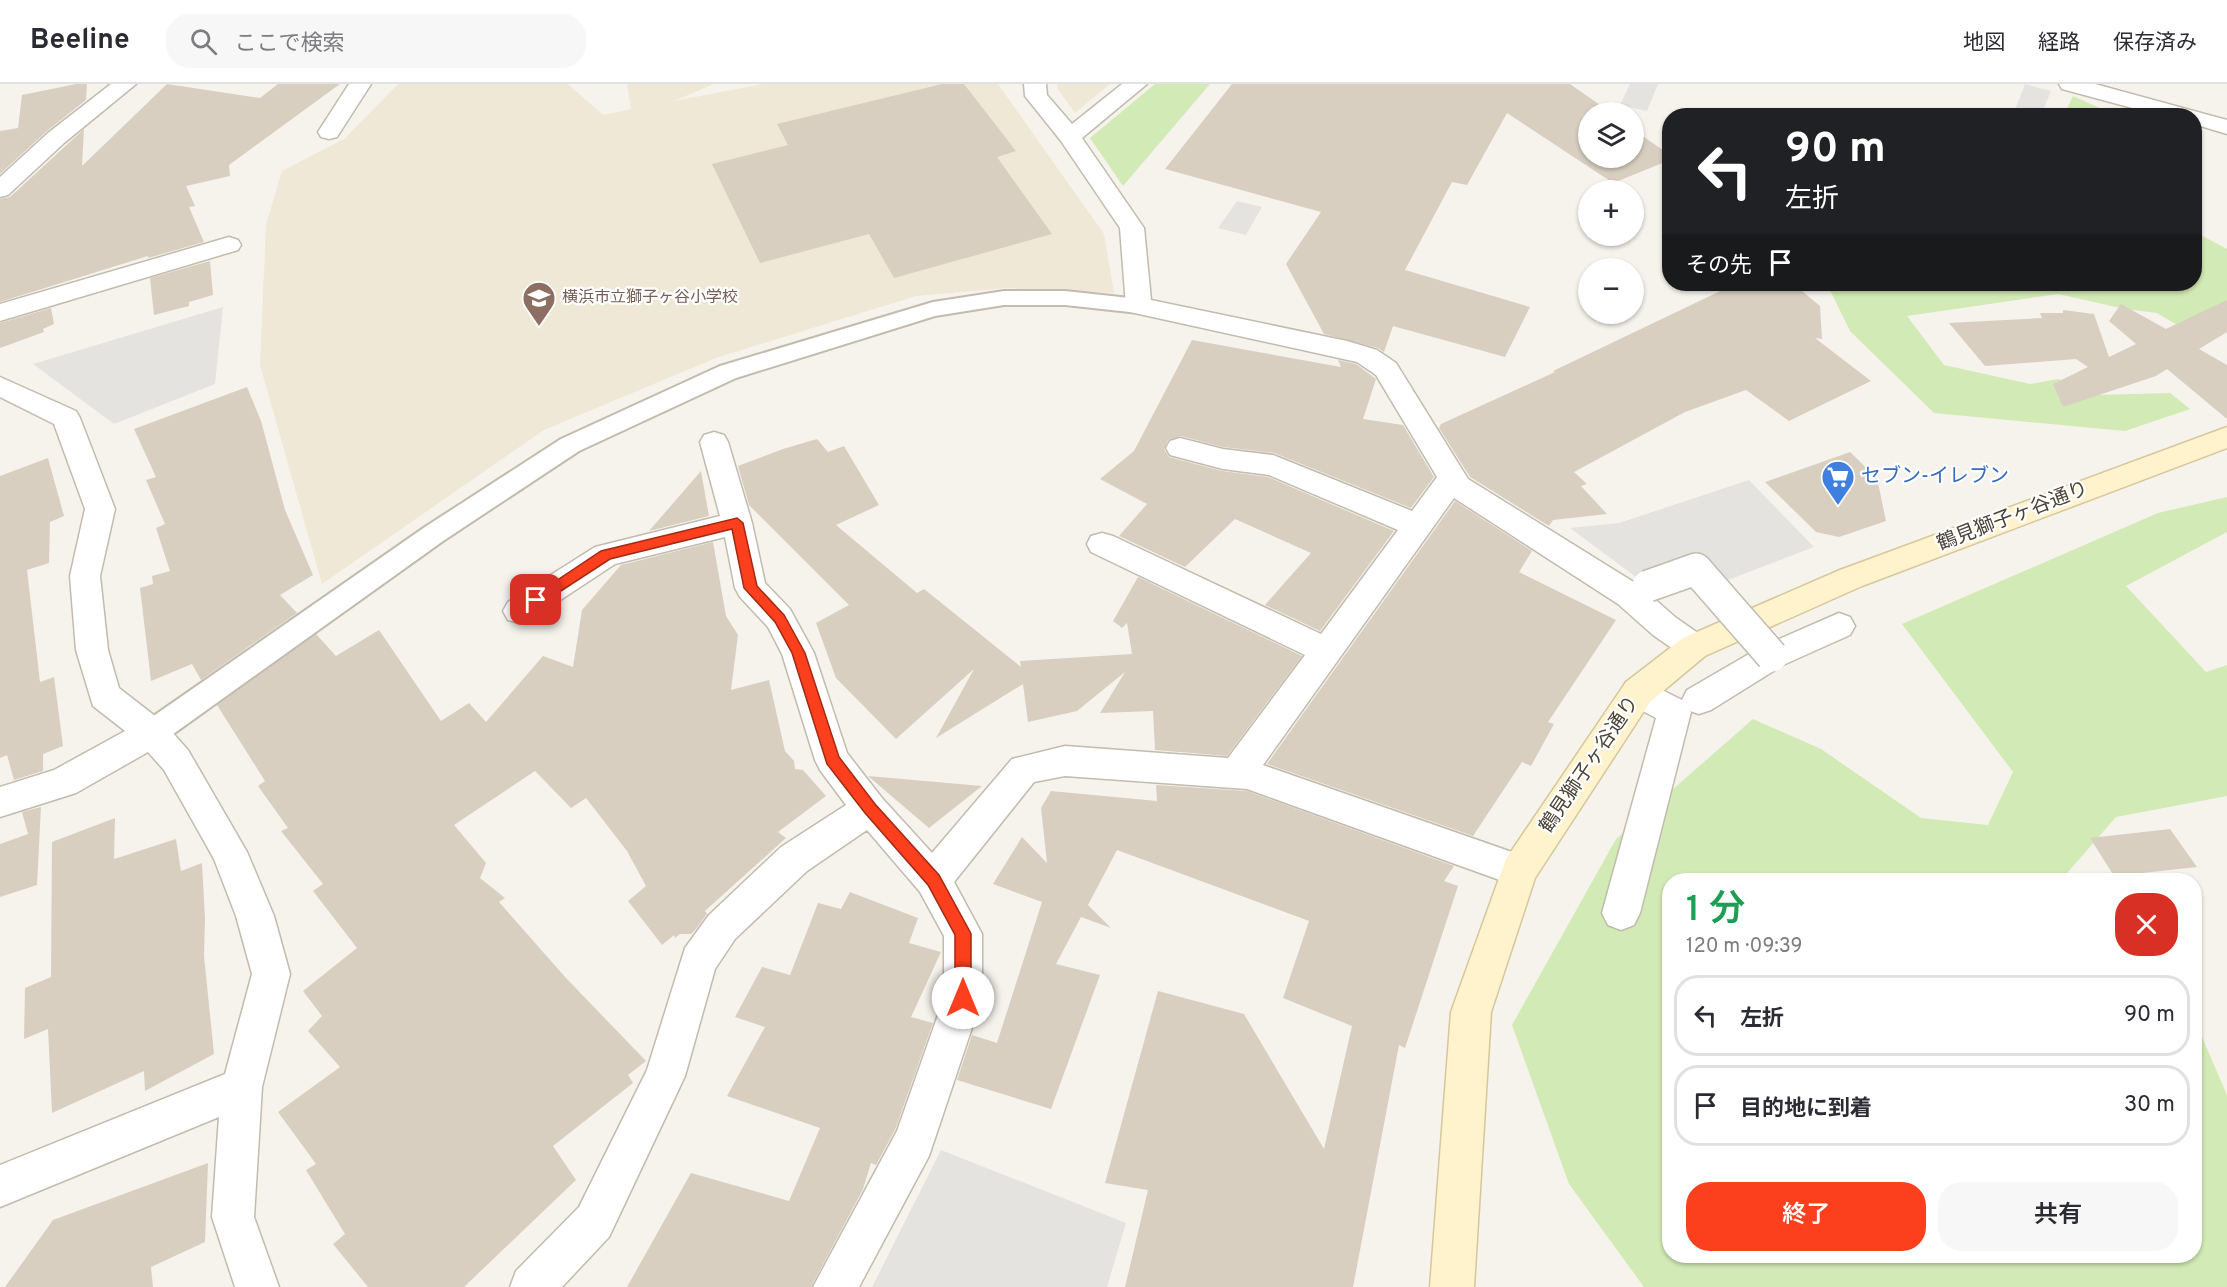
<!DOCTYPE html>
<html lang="ja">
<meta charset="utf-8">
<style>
body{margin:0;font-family:Overpass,"Noto Sans JP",sans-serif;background:#f7f7f7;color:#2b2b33;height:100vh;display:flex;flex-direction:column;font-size:22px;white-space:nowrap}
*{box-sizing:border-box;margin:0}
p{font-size:20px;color:#7c7c81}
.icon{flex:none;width:33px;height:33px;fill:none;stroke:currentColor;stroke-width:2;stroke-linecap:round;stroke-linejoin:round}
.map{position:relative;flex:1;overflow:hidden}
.panel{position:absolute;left:1662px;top:789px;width:540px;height:390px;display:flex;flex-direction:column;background:#fff;border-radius:24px;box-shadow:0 2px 4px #0004}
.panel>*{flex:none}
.guide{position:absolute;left:1662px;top:24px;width:540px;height:183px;border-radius:24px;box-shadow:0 2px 4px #0004;background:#202124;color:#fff;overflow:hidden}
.tools{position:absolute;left:1578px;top:18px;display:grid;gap:12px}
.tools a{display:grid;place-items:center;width:66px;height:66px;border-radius:50%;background:#fff;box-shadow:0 2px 4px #0004;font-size:30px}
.pin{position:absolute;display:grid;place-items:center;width:51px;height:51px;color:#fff;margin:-26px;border-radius:12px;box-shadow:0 3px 9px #0006}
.me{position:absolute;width:66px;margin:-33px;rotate:0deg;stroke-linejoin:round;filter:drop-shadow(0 0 4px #0008)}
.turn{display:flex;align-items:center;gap:21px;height:126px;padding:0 24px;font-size:27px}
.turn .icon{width:78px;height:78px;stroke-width:2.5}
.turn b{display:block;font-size:42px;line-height:51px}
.then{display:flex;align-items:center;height:57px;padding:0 24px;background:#0003;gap:12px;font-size:22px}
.round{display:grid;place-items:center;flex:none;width:63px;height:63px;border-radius:24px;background:#f7f7f7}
.summary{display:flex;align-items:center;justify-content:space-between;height:102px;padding:0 24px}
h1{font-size:36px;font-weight:600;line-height:45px;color:#1e9e55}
.action{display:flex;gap:12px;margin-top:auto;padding:12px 24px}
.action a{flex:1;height:69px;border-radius:24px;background:#fc3f1d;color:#fff;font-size:24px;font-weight:600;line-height:69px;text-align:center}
.action a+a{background:#f7f7f7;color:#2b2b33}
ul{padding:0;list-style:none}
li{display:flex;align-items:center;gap:18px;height:81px;margin:0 12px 9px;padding:0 12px;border:3px solid #e1e1e2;border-radius:24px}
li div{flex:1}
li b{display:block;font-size:22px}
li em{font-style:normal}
header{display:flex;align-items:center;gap:36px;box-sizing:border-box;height:84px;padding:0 30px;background:#fff;border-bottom:2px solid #e1e1e2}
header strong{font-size:28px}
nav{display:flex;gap:33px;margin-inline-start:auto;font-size:21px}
.search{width:420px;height:54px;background:#f7f7f7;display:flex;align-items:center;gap:15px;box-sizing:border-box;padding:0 21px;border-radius:24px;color:#7c7c81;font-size:22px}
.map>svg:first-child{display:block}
.education{fill:#efe8d6}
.green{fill:#d2eab5}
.parking{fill:#e5e3e0}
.building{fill:#d8cfc1}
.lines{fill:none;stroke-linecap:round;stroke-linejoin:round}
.service-casing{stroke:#c2bbae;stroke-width:4}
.pedestrian-casing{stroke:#c2bbae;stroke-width:3}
.minor-casing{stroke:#c2bbae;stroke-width:3}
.secondary-casing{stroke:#d6c79b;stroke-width:3}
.service{fill:#fff;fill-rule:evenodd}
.pedestrian{fill:#fff;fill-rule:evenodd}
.minor{fill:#fff;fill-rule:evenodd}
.secondary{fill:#fff3cd;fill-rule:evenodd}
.pedestrian-bridge-casing{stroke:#c2bbae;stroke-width:34;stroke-linecap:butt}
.pedestrian-bridge{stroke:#fff;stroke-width:31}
.route{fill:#fc3f1d;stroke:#a42913;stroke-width:1.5}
.labels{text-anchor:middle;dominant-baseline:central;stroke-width:4.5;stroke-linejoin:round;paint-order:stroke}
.far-education-label{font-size:16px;fill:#785e54;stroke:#fff;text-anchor:start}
.shop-label{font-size:20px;fill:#366cbe;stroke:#fff;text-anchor:start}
.street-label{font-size:20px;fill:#4b4439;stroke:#fff}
</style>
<header>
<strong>Beeline</strong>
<div class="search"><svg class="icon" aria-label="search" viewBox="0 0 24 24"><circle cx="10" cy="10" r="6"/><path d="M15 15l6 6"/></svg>ここで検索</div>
<nav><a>地図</a><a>経路</a><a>保存済み</a></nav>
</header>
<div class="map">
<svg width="2227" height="1203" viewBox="0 0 2227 1203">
<rect width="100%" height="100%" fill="#f6f3ec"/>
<path class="education" d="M398 0H568L603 31 631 25 627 0H714L674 17 763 0H998L1104 150 1114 209 1006 204 916 212 716 274 544 346 322 500 260 281 266 141 282 87 344 55Z
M1057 0H1110L1075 29 1058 5Z"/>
<path class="green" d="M1155 0H1210L1123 102 1090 54Z
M2073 12 2115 31H2064Z
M2195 148 2227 165V233L2206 258 2157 229 2125 225 2058 210 1907 232 1944 281 2030 300 2058 295 2098 311 2170 309 2190 325 2125 347 1934 329 1850 247 1827 200H2194Z
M2227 413V448L2126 502 2206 588 2227 581V712L2116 733 2061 796H1670V1172H2194L2195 937 2227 1011V1203H1644L1569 1100 1512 941 1616 755 1753 635 1821 665 1921 734 1988 741 2013 688 1902 540 2158 429Z"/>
<path class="parking" d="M1630 0H1658L1647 27 1620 21Z
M2025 0 2051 7 2041 31H2013Z
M1237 117 1262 123 1246 151 1218 144Z
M223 223 215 300 114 340 33 280Z
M1749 396 1814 463 1728 496 1699 471 1636 493 1570 444 1619 439Z
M941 1066 1126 1139 1107 1203H872Z"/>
<path class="building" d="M76 0H87L86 16 47 47 0 90V47L18 44 22 11Z
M167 0 260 14 278 0H340L229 81 230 92 186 102 195 122 189 123 204 158 148 174V172L0 218V115L10 113 84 45 82 82Z
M942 0H964L1016 67 997 73 1052 150 894 194 869 150 760 179 712 80 788 61 777 40Z
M1232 0H1570L1610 28H1588V74H1634V46L1670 71V76L1613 99 1507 29 1467 101 1452 98 1405 186 1530 223 1505 273 1393 242 1384 268 1378 264 1324 250 1286 180 1321 128 1165 85Z
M210 177 213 211 189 218V222L154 231 150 194Z
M1735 200H1783L1796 202 1820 222 1822 255 1815 254 1871 297 1789 337 1746 306 1685 328 1574 388 1587 400 1581 402 1607 430 1553 436 1549 442 1470 393 1439 344 1441 340 1555 288 1553 287Z
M2227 216V248L2199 265 2227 281V335L2167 285 2156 292 2063 323 2053 300 2088 283 2076 275 1985 282 1949 239 2042 234 2040 229H2063V226L2094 230 2109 273 2136 260 2109 237 2121 220 2166 245Z
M51 224 54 240 43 245 44 248 0 264V239Z
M1192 256 1341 283 1338 276 1356 280 1376 295 1363 335 1403 341 1434 393 1411 424 1274 369 1223 363 1181 352 1168 356 1164 365 1169 373 1222 387 1268 393 1394 447 1320 547 1265 521 1311 469 1235 435 1185 483 1119 452 1147 420 1100 395 1134 367Z
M247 303 261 337 285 426 313 491 280 511 297 529 201 596 192 580 151 597 140 504 153 500 152 492 170 487 156 444 165 440 146 396 156 393 134 345Z
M817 355 828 368 844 362 879 421 836 441 917 509 924 505 1021 583 1020 577 1132 570 1127 539 1122 544 1113 537 1138 493 1302 572 1227 672 1155 666 1153 627 1100 629 1125 588 1077 627 1028 638 1023 600 936 654 974 585 896 655 836 594 816 539 849 521 749 421 738 382 783 365Z
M1850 368 1877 394 1886 437 1839 453 1816 448 1765 398Z
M48 374 64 432 50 438 49 479 27 486 40 598 54 593 63 662 43 670V687L14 696 7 671 0 674V392Z
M701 387 709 432 649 447Z
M1455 417 1532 467 1519 488 1616 536 1548 638 1554 640 1531 682 1522 678 1473 752 1267 680Z
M713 458 726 532 738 551 731 606 769 596 785 667 794 677 795 685 803 686 826 712 778 748 786 754 705 827 707 830 696 845 691 850H680L675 854 674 851 662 861 628 817 646 802 627 767 586 714 571 724 535 687 454 741 486 779 480 794 505 814 499 818 566 894 646 977 628 991 633 999 553 1062 576 1096 464 1203H368L333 1160 345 1150 306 1086 316 1080 278 1028 340 983 308 947 322 932 303 907 357 864 313 807 323 800 281 747 288 744 258 702 265 697 217 621 316 550 336 572 379 546 441 637 469 619 486 638 543 572 573 583 582 526 621 481Z
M868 692 982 702 929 744Z
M1156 701 1247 707 1454 782 1444 797 1458 802 1405 964 1399 961 1353 1203H1125L1148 1106 1105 1099 1158 907 1244 930 1324 1065 1352 942 1283 914 1309 837 1117 766 1088 821 1111 844 1081 833 1056 880 1100 891 1051 1025 957 996 972 951 997 959 1042 818 993 800 1022 753 1047 779 1041 724 1051 707 1157 717Z
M41 723 37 801 0 813V760L28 750 22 728Z
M115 734 114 775 176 755 181 787 202 779 205 835 204 872 214 970 145 1007 144 987 52 1029 48 945 24 955 25 904 51 893 52 758Z
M2170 745 2197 783 2114 792 2090 754Z
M850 808 918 834 909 859 941 868 911 933 933 939 895 1046 876 1081 871 1079 863 1105 811 1203H627L691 1089 789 1117 820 1044 727 1012 765 943 735 933 762 883 790 891 818 819 841 825Z
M208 1079 205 1158 151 1183 153 1203H5L53 1136Z"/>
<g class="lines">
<defs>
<path id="service" d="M1004 207H1065L1139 215 1147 217 1150 222 1147 227 1139 229 1065 221H1004L935 232 736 294 579 367 443 457 162 658 152 661 142 658 137 649 142 640 425 443 561 355 720 282 933 218Z"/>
<path id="pedestrian" d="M1839 529 1850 533 1855 542 1850 551 1783 581 1711 626 1699 630 1687 626 1682 616 1687 606 1761 563Z"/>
<path id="minor" d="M111 0H136L64 59 8 111 0 113V93L48 49Z
M349 0H371L337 53 329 55 321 53 318 48Z
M1024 0H1046L1047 11 1072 40 1122 0H1147L1082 54 1144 144 1151 216 1347 257 1377 266 1396 279 1468 395 1640 502 1675 533 1705 554 1710 563 1705 572 1694 576 1683 572 1653 551 1618 520 1454 414 1263 681 1532 775 1537 787 1532 799 1519 803 1247 705 1065 692 1034 698 954 798 982 850V914L929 1072 859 1203H813L897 1047 944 914V852L920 808 867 746 807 787 735 855 715 885 685 992 609 1153 562 1203H510L516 1187 579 1123 647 986 685 864 709 831 781 763 846 721 820 686 815 676 782 570 768 543 740 513 735 504 725 453 615 480 530 536 519 539 508 536 503 527 508 518 595 463 720 432 700 358 704 351 714 348 724 351 728 358 752 439 765 499 790 525 814 569 847 669 882 714 932 769 1012 675 1065 662 1228 674 1305 571 1091 468 1087 460 1091 452 1102 449 1113 452 1321 550 1398 446 1269 391 1223 385 1170 371 1166 364 1170 357 1180 354 1223 365 1273 371 1412 427 1437 393 1376 291 1357 278 1130 228 1126 222 1120 144 1061 57 1025 12Z
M2059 0H2095L2227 36V50L2194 40V32H2162L2062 5Z
M229 153 238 156 241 161 238 166 0 237V220Z
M0 293 76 327 80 334 115 425 100 492 108 566 119 604 164 639 188 666 247 768 274 832 290 890 262 1003 254 1133 279 1203H235L212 1133 219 1033 0 1123V1081L225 990 252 890 236 832 214 775 164 686 148 668 76 709 0 733V703L54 686 125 647 93 622 76 566 70 492 85 425 54 340 0 313Z
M1638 594 1686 618 1691 628 1640 829 1634 841 1621 846 1608 841 1602 829 1656 634 1626 618 1621 608 1626 598Z"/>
<path id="secondary" d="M2227 343V364L1862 502 1705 572 1650 618 1535 794 1491 928 1474 1203H1430L1451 928 1506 775 1626 598 1683 554 1840 486Z"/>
</defs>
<use href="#service" class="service-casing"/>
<use href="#pedestrian" class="pedestrian-casing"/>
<use href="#minor" class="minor-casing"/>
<use href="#secondary" class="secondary-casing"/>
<use href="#service" class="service"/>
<use href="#pedestrian" class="pedestrian"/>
<use href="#minor" class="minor"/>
<use href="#secondary" class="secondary"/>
<defs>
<path id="pedestrian-bridge" d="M1648 502 1696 485 1772 572"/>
</defs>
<use href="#pedestrian-bridge" class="pedestrian-bridge-casing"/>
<use href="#pedestrian-bridge" class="pedestrian-bridge"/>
</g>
<path class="route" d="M737 434 743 439 757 502 784 531 805 569 839 673 875 720 939 791 968 844 971 850V914L968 919 963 921 957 919 955 914V851L928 801 865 729 827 680 792 569 775 538 744 504 732 445 610 475 541 520H532L530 516 532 513 601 467Z"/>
<defs>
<symbol id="school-pin" viewBox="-11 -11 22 30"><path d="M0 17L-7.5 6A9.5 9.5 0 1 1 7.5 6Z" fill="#8d6e63" stroke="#fff"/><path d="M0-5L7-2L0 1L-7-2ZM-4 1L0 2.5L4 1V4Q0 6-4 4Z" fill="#fff"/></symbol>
<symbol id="supermarket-pin" viewBox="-11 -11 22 30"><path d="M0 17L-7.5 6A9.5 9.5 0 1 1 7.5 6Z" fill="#3f7fe0" stroke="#fff"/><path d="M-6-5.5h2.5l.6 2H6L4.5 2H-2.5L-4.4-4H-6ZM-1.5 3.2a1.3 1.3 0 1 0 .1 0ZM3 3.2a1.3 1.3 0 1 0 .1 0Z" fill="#fff"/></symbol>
</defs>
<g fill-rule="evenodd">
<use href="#school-pin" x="520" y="195" width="38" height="52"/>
<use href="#supermarket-pin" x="1819" y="374" width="38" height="52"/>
</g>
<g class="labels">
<g class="far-education-label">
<text x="562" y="214">横浜市立獅子ヶ谷小学校</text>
</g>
<g class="shop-label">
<text x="1861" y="393">セブン-イレブン</text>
</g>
<g class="street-label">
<text transform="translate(2013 433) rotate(-21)">鶴見獅子ヶ谷通り</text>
<text transform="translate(1590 681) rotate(-56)">鶴見獅子ヶ谷通り</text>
</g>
</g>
</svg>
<div class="tools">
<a><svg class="icon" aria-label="layers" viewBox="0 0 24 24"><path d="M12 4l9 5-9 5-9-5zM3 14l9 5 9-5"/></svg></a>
<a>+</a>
<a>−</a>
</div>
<div class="pin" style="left:536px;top:516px;background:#d93025"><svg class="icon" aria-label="arrive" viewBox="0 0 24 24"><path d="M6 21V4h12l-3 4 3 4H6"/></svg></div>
<svg class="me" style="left:963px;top:914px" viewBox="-20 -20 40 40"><circle r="19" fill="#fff"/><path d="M0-13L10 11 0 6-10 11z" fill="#fc3f1d"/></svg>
<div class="guide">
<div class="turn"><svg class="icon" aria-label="left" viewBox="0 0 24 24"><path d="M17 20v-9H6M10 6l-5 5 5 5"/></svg><div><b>90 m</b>左折</div></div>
<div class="then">その先<svg class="icon" aria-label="arrive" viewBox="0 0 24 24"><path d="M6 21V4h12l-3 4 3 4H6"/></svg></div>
</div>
<section class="panel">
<div class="summary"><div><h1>1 分</h1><p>120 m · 09:39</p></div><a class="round" style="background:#d93025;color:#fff"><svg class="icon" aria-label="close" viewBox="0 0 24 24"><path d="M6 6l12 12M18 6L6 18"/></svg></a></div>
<ul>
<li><svg class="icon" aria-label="left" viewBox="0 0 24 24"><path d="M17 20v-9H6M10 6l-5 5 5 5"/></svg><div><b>左折</b></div><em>90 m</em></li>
<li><svg class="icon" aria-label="arrive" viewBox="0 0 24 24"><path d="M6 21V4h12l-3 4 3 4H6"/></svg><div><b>目的地に到着</b></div><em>30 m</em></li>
</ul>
<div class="action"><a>終了</a><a>共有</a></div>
</section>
</div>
